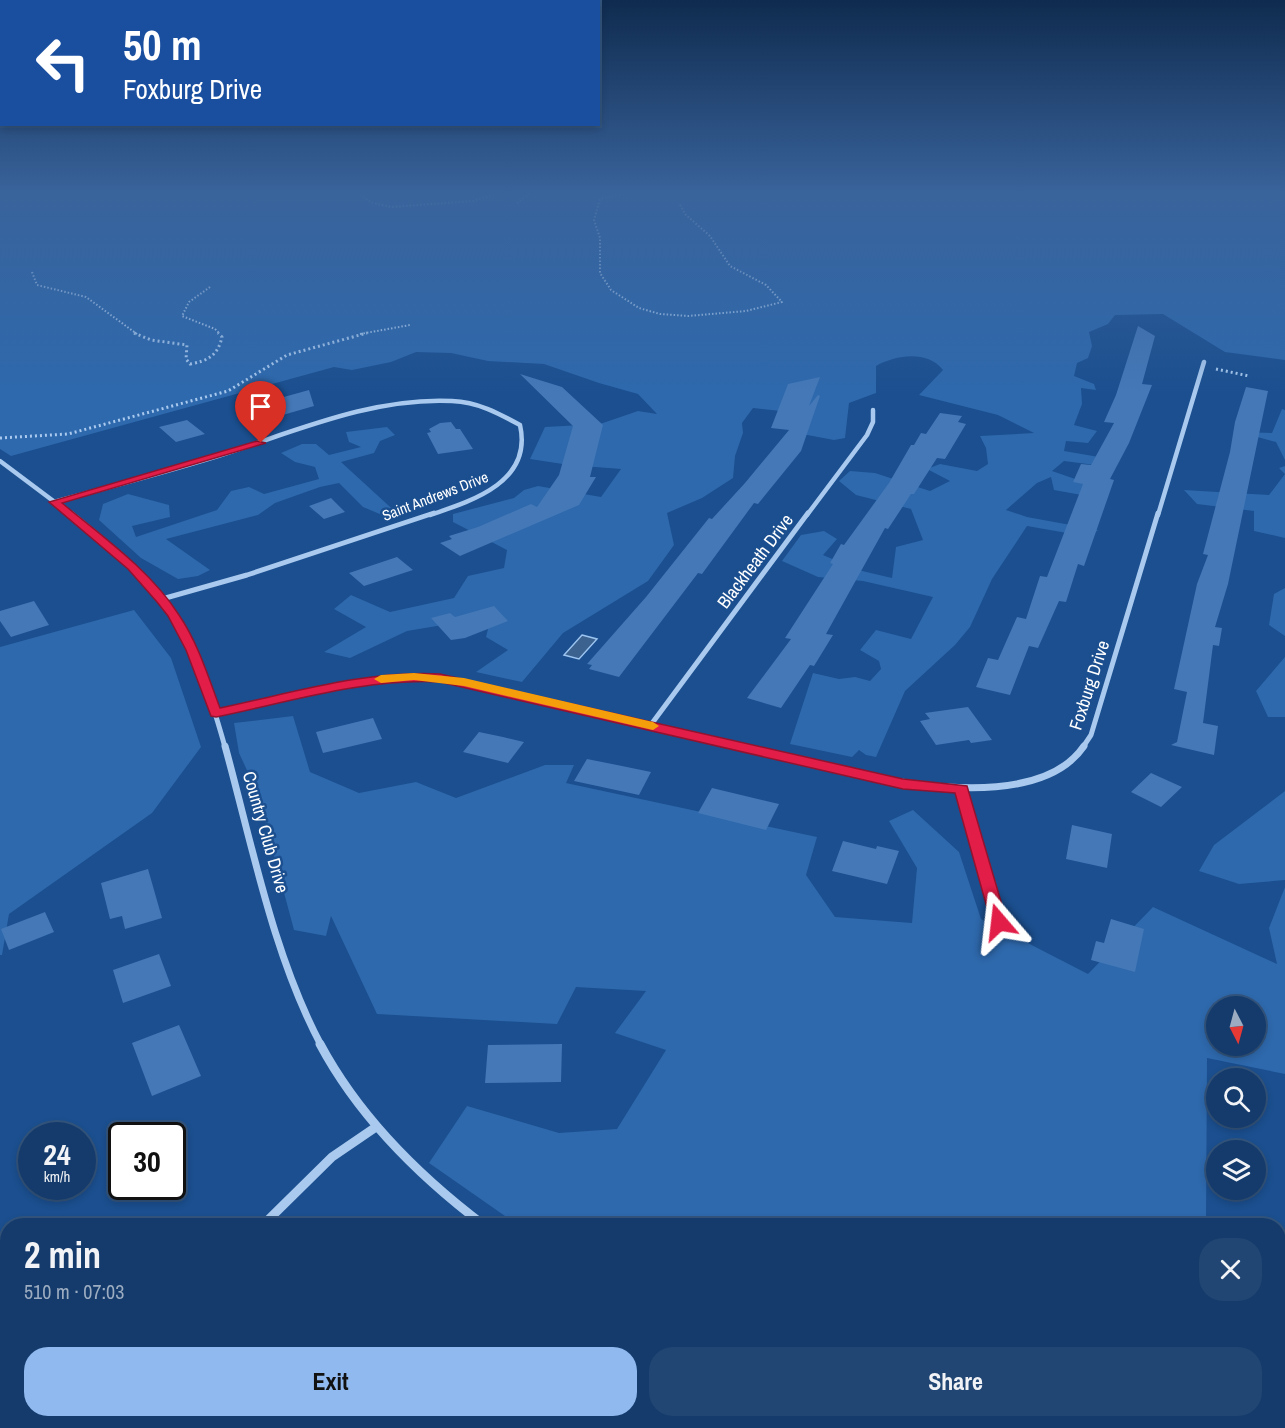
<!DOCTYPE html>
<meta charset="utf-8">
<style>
body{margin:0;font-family:"Archivo Narrow",sans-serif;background:#214673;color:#f1f3f6;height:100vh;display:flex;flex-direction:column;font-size:22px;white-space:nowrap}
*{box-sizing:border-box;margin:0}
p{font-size:20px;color:#9dadc1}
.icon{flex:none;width:33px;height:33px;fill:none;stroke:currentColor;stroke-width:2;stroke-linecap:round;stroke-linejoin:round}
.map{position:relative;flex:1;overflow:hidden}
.details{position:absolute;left:0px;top:1218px;width:1286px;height:210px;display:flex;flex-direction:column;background:#143b6b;border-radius:24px 24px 0 0;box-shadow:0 3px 9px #0003,0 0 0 2px #33557e}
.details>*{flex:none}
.guide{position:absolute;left:0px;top:0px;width:600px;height:126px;box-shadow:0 3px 9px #0003,0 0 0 2px #33557e;background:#1a4fa0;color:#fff;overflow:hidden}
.needle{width:39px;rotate:174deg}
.controls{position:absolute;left:1206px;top:996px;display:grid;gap:12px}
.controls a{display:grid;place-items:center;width:60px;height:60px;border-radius:50%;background:#143b6b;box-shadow:0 3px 9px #0003,0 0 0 2px #33557e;font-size:30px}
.speed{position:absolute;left:18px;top:1122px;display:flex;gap:12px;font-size:30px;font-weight:700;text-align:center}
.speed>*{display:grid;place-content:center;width:78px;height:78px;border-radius:50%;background:#143b6b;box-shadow:0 3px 9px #0003,0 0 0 2px #33557e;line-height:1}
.speed small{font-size:15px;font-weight:400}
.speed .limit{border:3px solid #111;border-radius:9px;background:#fff;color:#111}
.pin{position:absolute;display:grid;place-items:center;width:51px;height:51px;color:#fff;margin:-62px -26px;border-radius:50% 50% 50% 0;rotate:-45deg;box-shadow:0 0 6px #0007}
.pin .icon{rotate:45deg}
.me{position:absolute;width:66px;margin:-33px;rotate:343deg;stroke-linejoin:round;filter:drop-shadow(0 0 4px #0008)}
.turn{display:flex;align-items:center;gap:21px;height:126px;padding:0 24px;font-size:27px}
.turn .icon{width:78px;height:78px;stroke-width:2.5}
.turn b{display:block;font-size:42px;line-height:51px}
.round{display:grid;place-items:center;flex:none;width:63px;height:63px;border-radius:24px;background:#214673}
.overview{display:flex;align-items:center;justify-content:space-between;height:102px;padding:0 24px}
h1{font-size:36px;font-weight:700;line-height:45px}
.cta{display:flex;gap:12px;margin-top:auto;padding:12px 24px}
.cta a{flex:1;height:69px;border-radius:24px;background:#90b9f0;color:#111;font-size:24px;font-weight:700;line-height:69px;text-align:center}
.cta a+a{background:#214673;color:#f1f3f6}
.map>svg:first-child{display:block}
.green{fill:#2e69ad;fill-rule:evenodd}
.water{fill:#3c6290;stroke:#9cc4f0;stroke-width:1.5}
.building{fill:#4478b7}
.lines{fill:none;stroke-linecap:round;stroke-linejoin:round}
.path-far1{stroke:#a9c9ee;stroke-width:2;stroke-dasharray:1.5 2;stroke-linecap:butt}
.path{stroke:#a9c9ee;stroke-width:3;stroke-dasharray:2 3;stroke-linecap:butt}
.street-far3{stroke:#a9c9ee;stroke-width:4.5}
.street-far2{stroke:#a9c9ee;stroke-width:5}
.street-far1{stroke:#a9c9ee;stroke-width:7}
.street{stroke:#a9c9ee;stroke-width:9}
.route{fill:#e11d48;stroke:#92132f;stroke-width:1.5}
.slow{fill:#f59e0b}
.labels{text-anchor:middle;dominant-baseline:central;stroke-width:5;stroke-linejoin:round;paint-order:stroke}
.far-street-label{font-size:15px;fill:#fff;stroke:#1b4f8f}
.street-label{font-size:18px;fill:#fff;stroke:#1b4f8f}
</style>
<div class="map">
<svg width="1285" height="1428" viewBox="0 0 1285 1428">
<rect width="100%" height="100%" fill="#1b4f8f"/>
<path class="green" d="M0 193H1285V360L1225 352 1163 314 1115 315 1108 324 1089 332 1092 346 1088 358 1077 363 1074 376 1094 384 1096 390 1081 388 1082 404 1074 425 1097 431 1088 443 1066 441 1064 451 1099 457 1095 465 1064 461 1052 471 1081 481 1102 492 1087 496 1054 490 1051 477 1037 483 1006 510 1027 517 1098 530 1090 537 1027 526 992 579 970 627 955 645 905 691 876 757 866 755 859 750 852 757 790 744 813 673 839 679 855 677 870 681 881 669 879 661 860 650 876 630 911 639 933 597 863 581 818 577 782 561 801 535 824 531 837 539 823 555 858 570 892 578 896 547 923 540 911 509 856 495 839 481 850 471 875 473 930 491 950 481 927 469 940 464 977 471 988 464 986 448 980 436 1034 433 998 415 919 395 943 370C927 350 896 355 876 366V393L849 403 845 438 834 440 802 434 799 413 753 408 742 423 743 433 735 456 733 478 702 498 667 513 674 545 648 581 563 633 522 682 476 672 508 650 486 637 491 617 407 631 350 658 324 652 366 627 334 609 351 595 390 612 454 598 468 576 504 568 507 550 453 522V514L514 498 524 490 538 486 601 497 621 469 569 465 530 459 545 427 600 424 638 411 657 414 638 394 599 383 544 364 488 361 451 353 416 352 391 362 352 370 334 367 11 456 0 449Z
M1282 409 1285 410V460L1276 442 1239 432 1272 433Z
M387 427 395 435 380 441 374 453 341 462 400 516 394 520 363 507 339 483 320 487 275 503 258 515 166 539 210 570 198 576 178 579 141 558 99 520 103 504 128 494 169 505 170 517 132 526 136 537 217 510 231 491 249 487 264 494 319 479 315 467 295 462 281 453 302 444H316L329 455 361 447 349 442 346 432Z
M1285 466V538L1254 531V511L1197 504 1184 490 1269 495 1285 474 1279 468Z
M1285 588V636L1269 625 1274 594Z
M134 610 171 658 201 747 152 813 9 914 2 955H0V647Z
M1285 657V717H1268L1256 691Z
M293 716 310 772 359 793 416 782 456 798 545 765H574L566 783 817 837 806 875 835 917 912 923 917 868 889 821 913 810 959 852 981 919 1088 974 1153 907 1277 964 1269 928 1285 887V1074L1207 1058 1206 1225H518L429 1163 467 1106 559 1133 617 1129 666 1050 615 1033 646 991 576 987 557 1024 377 1014 331 916 326 936 294 930 257 792 239 753 234 723ZM1216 1006H1256V1046H1216Z
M1285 791V880L1239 884 1199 871 1214 845Z
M895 1421H1030L1027 1428H914Z"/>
<path class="water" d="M582 635 597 639 579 659 564 655Z"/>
<path class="building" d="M1138 326 1155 336 1142 384 1152 385 1129 443 1110 479 1114 480 1084 566 1078 564 1066 602 1059 601 1038 648 1029 646 1010 695 976 687 988 658 998 660 1017 617 1026 619 1040 576 1047 577 1083 484 1073 482 1081 464 1091 465 1114 423 1104 422 1116 395Z
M520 374 562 387 603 425 590 477H596L579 505 460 556 440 543 452 539 449 536 478 527 531 504 537 507 559 475 573 426Z
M820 377 809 406 818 395 820 396 801 451 758 504 754 503 702 574 698 573 619 677 589 669 592 665 587 664 646 597 709 518 712 519 745 483 789 430 771 428 788 384Z
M1246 387 1268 391 1228 584 1215 627 1222 628 1219 646 1213 645 1203 723 1218 726 1214 755 1171 745 1177 742 1187 692 1174 689 1197 584 1208 555 1203 554 1230 452 1235 422Z
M309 390 314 406 255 423 237 410Z
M940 413 962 416 958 422 966 424 945 459 937 458 914 494H911L888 529 885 528 826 634 833 635 814 666 810 665 781 708 747 698 791 639 785 638 833 564 830 563 841 544 844 545 889 483 911 445H914L921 433 926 434Z
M187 420 205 434 176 442 159 427Z
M451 422 456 429H460L473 449 438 454 427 433 431 432 429 429 440 423Z
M331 498 345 512 324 519 309 506Z
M397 557 413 570 364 586 349 573Z
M34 601 49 625 11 637 0 621V611Z
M494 606 508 621 465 638 451 640 431 618 450 613 455 617Z
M968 707 992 740 971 743 969 740 936 745 920 721 930 719 925 713Z
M373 718 382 739 323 753 316 732Z
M479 732 503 737 524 742 508 763 463 752Z
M587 759 622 766 651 772 639 795 574 781Z
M1151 773 1182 787 1161 807 1131 792Z
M712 788 779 804 766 830 698 813Z
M1072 825 1112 834 1107 868 1066 859Z
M843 841 876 849 877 846 899 851 887 884 832 871Z
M148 869 162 918 125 929 122 916 110 919 101 883Z
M45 912 54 932 9 950 1 929Z
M1111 919 1144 929 1135 972 1091 960 1096 941 1104 943Z
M159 954 171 986 123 1003 113 970Z
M179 1025 201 1076 152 1096 132 1043Z
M562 1044 561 1082 485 1083 488 1045Z"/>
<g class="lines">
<path class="path-far1" d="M357 193 373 203 391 207 473 201 499 193
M627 193 600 199 594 220 600 238V273L611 290 639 308 660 314 688 316 746 311 782 302 766 285 730 266 710 236 686 215 679 203
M517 203 530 193
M32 272 37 285 86 297 137 334
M210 287 189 302 182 316 215 329 220 334
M360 334 410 325"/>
<path class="path" d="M134 333 151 340 187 345 186 359 190 364C208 361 218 355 222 337L218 333
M1216 369 1249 376
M0 438 68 434 228 391 287 355 367 333"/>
<path class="street-far3" d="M0 461 72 515
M54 502C110 487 166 472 221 455 296 431 373 397 452 401 478 402 498 413 520 425 533 482 472 501 430 515
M807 515 867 435 873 422V410
M1158 515 1204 362"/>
<path class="street-far2" d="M71 513C102 538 134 564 159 595 193 639 210 694 225 747
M162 599 247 575 434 513
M216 713C290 696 363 677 440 678L742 747
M650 726 808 513
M1083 747 1091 735 1158 513"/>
<path class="street-far1" d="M225 746C252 844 273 955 321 1045
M736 746C816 764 1027 830 1084 746
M961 789 1002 930"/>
<path class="street" d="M320 1044C359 1117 420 1177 485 1226
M262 1226 332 1157 376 1127
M0 1362 8 1359
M830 1420 848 1428"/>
</g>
<linearGradient id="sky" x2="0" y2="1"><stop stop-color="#0f2b4f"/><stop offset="0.49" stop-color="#39639b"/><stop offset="1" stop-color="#39639b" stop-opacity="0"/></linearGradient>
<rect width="1285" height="393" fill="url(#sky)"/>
<path class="route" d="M257 441 266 443 62 503C103 537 150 570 179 615 198 643 208 676 220 708 292 693 366 670 440 674L903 779 967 786 1007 922 1005 926H993L991 922 955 793 903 789 440 682C365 678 289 702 216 717L211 716 186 650 168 616 157 602 128 569 49 502Z"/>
<path class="slow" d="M414 673 464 678 653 722 659 726 653 730 464 686 414 680 381 683 374 679 381 675Z"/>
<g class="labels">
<g class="far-street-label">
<text transform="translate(435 496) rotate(-21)">Saint Andrews Drive</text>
</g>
<g class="street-label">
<text transform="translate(755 561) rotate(-53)">Blackheath Drive</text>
<text transform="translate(1089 685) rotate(-72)">Foxburg Drive</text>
<text transform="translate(266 832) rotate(74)">Country Club Drive</text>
</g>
</g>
</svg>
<div class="controls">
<a><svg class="needle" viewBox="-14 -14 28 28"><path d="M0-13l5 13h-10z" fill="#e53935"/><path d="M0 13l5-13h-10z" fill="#9dadc1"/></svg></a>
<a><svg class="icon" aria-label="search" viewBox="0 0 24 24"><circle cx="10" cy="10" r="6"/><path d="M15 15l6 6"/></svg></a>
<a><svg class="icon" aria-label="layers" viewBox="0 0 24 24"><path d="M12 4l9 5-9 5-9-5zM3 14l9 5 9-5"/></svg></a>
</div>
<div class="speed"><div>24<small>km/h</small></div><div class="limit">30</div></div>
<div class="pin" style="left:261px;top:443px;background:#d93025"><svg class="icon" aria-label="arrive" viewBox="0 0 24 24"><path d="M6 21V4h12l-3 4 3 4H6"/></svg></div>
<svg class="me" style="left:999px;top:922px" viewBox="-20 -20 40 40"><path d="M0-17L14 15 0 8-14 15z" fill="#e11d48" stroke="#fff" stroke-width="4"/></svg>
<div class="guide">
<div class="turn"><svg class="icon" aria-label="left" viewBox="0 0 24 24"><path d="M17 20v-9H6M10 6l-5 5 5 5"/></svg><div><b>50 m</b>Foxburg Drive</div></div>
</div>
<section class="details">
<div class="overview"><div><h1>2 min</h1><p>510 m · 07:03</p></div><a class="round"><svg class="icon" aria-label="close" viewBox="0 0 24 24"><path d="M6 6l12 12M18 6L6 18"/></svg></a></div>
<div class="cta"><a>Exit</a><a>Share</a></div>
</section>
</div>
